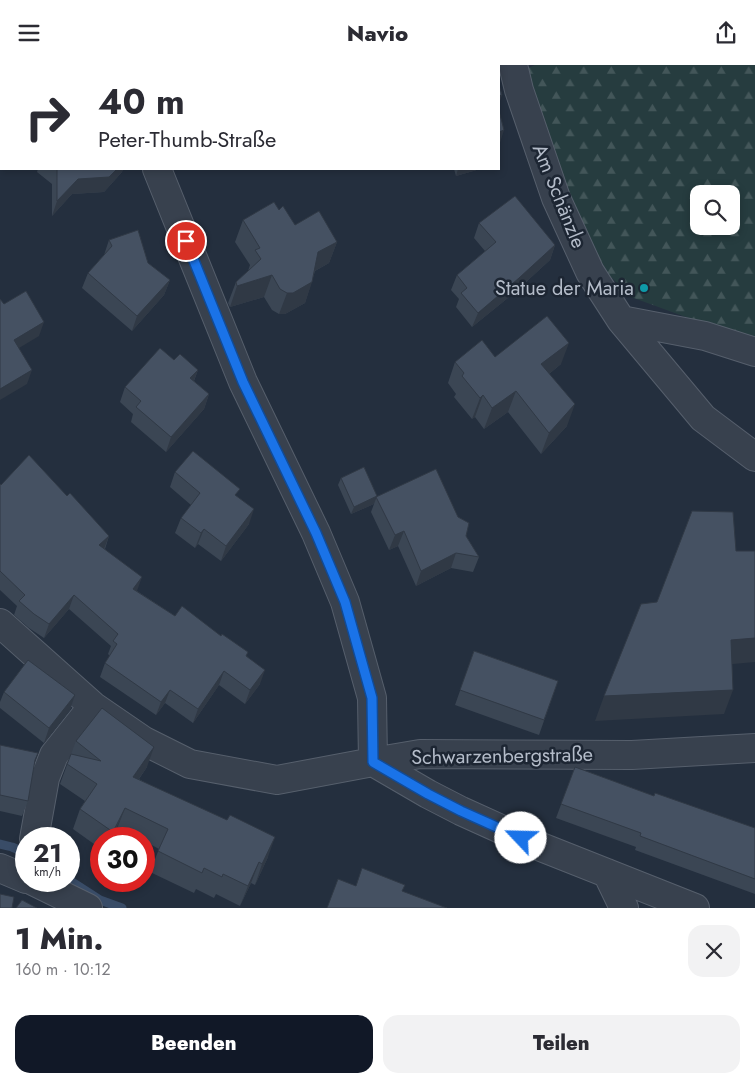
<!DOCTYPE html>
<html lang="de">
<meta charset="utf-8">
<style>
body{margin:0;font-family:Jost,sans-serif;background:#f2f2f3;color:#2b2b33;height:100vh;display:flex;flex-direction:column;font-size:19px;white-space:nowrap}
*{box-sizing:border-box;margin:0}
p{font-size:16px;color:#7c7c81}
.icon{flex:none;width:28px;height:28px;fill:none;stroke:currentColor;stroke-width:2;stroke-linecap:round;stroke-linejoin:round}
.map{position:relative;height:843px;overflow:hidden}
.details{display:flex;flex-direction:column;background:#fff;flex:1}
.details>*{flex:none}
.guide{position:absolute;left:0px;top:0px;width:500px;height:105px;box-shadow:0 2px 8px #0003;background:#fff;color:#2b2b33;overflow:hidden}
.fabs{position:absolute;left:690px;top:120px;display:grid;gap:10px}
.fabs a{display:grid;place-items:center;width:50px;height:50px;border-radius:10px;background:#fff;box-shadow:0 2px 8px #0003;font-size:25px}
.speed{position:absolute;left:15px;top:762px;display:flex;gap:10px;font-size:25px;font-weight:700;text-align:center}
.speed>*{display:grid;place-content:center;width:65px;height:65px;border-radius:50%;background:#fff;box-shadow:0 2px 8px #0003;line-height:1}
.speed small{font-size:12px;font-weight:400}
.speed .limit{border:8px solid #d22;background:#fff;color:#111}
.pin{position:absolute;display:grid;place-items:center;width:42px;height:42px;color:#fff;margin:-21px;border:2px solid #fff;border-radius:50%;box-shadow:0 1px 5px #0007}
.me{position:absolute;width:55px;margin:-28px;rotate:294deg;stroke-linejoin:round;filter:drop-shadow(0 0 4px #0008)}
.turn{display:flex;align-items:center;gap:18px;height:105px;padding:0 15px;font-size:22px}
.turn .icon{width:65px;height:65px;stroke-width:2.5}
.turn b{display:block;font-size:35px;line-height:42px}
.round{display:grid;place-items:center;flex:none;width:52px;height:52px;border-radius:15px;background:#f2f2f3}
.headline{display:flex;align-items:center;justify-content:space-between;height:85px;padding:0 15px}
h1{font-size:30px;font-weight:800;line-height:38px}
.cta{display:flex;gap:10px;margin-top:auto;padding:10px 15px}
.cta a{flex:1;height:58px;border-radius:15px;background:#111827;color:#fff;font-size:20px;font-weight:800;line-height:58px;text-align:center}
.cta a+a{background:#f2f2f3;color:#2b2b33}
header{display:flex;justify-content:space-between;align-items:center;height:65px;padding:0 15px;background:#fff;font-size:22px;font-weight:800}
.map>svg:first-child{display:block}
.forest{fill:url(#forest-firs);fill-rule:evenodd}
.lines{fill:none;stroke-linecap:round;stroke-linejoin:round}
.stream{stroke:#394c67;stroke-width:9}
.minor-casing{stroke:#565f6c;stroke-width:30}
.minor{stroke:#38414e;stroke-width:28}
.wall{fill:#3b4654}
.shaded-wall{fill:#303945}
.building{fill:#455162;stroke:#303945}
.route-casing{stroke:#114b97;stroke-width:12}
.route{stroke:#1a73e8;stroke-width:9}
.culture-dot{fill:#0f9aa8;stroke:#1d2633;stroke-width:2}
.labels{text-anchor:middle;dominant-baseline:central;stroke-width:5;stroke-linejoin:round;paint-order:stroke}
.street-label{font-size:20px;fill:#b4bcc9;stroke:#1d2633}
.poi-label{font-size:20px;fill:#b4bcc9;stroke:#1d2633;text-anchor:end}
</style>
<header><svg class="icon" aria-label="menu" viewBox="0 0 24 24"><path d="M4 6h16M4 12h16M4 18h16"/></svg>Navio<svg class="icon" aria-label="share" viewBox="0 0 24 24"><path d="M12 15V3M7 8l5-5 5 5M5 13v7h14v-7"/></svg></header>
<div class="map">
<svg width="755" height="843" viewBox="0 0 755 843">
<defs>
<pattern id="forest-firs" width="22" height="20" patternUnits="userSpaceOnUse" patternTransform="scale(1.25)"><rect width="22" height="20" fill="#263c3f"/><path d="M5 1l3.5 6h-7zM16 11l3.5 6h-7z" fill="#435659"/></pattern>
</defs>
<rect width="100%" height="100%" fill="#242f3e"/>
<path class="forest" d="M535 0H755V276L683 251 631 232 609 210 584 170 526 4ZM699 129H731V161H699Z"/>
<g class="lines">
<path class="stream" d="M0 779 12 782 26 788
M69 815 100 835 122 843"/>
<defs>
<path id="minor" d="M108 0 109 1
M513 0 519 25 556 133 590 207 621 255 703 353 755 392
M157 104 243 317 316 468 345 537 372 633 373 697
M621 255 705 271 755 287
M0 558 93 641 144 676 190 699 277 715 373 697 420 689 632 690 755 683
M373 697 428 729 461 746 536 780 695 843
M34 774 45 713 54 690 93 641
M0 803 26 814
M607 808 624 843
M33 816 88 843"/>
</defs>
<use href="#minor" class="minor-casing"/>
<use href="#minor" class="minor"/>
</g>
<path class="wall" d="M0 0 1 1V55L0 54Z
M138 0H240L241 1H140Z
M320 0H342L340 1H321Z
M448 0H493V1H449Z
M38 104H123L122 107 104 127 72 129 52 151V119L37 107Z
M454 104H480L456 111Z
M279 145 295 160 337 177 329 198 315 206 305 238 285 249H279L272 245 264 232 230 242 228 238 236 217 248 206 250 200 235 177 243 155Z
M479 158 555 180 550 195 514 228 472 262 456 242 459 234 451 225 457 210 485 186 474 173Z
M109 175 148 198 170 215 164 230 132 266 82 223 88 208 104 190Z
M495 292 561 299 549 309 567 361 541 389 508 347 484 364 475 352 472 354 454 332 456 329 448 318 455 297Z
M174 295 198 305 194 316 209 329 204 344 166 387 131 357 133 349 120 337 125 322Z
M175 407 237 432 249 459 221 496 198 479 195 483 175 468 181 453 191 440 170 422Z
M341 413 377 431 458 452 466 471 479 492 473 507 451 503 416 521 398 481 389 485 371 447 374 439 351 449 338 420Z
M0 419 1 420 67 431 109 471 105 484 137 526 175 551 247 591 260 619 245 639 219 620 193 658 165 638 156 650 100 612 105 598 110 591 108 589 111 581 69 544 44 573 29 563 14 550 17 541 0 525Z
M474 586 558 616 539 670 455 640Z
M4 627 75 630 70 645 44 678 0 643V637Z
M76 676 147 702 139 714 268 792 255 820 251 818 240 841 216 829 214 833 196 824 194 828 150 807 159 784 144 776V774H138L117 764 112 774H101V784L73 764 80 744 85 736 60 719 68 697Z
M0 680 28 736 22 751 0 746Z
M575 702 654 731 755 763V829L635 785 636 782 556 753Z"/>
<path class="shaded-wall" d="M333 0H342L340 1H332Z
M502 30 499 39V31Z
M504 65 499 81V67Z
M117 104H123L122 107 104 127 72 129 52 151 57 136 78 114Z
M458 104H480L456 111Z
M337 177 329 198 311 208 318 187Z
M555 180 550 195 514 228 472 262 478 248Z
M272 210 264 232 230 242 237 221Z
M170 215 164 230 132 266 137 251Z
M312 217 305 238 285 249H279L287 228Z
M44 257 39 271 9 289 14 275Z
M569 278 561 299 534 321 541 299Z
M32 305 27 319 0 335V324Z
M198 305 192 320 190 313Z
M516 326 508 347 484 364 492 343Z
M209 329 204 344 166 387 171 372Z
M483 330 475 352 472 354 480 333Z
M575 339 567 361 541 389 549 368Z
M377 431 374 439 351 449 354 442Z
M254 444 249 459 221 496 226 481Z
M204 464 198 479 195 483 201 468Z
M404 466 398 481 389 485 395 470Z
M109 471 104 484 99 480Z
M456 488 451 503 416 521 421 506Z
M142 512 137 526 133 524Z
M74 530 69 544 44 573 49 559Z
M755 573V597L722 600 731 575Z
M265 605 260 619 245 639 250 625Z
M224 606 219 620 193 658 198 644Z
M170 625 165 638 156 650 161 637Z
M733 625 724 649 595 656 604 631Z
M75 630 70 645 44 678 49 663Z
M154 682 147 702 126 732 133 712Z
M125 743 117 764 112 774H111Z
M275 772 268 792 255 820 262 799Z
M259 797 251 818 240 841 248 821Z"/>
<path class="building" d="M0 0H58L59 1H1V36L0 35Z
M158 0H240L241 1H157Z
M255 0H263V1H253Z
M459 0H493V1H459Z
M499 20 502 30 499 31Z
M499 46 504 65 499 67Z
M57 104H117L109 112 78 114 57 136Z
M515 131 555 180 519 213 478 248 461 228 467 223 457 210 496 177 479 158Z
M274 137 279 145 283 141 295 160 319 146 337 177 318 187 312 217 293 228H287L280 224 272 210 237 221 236 217 261 194 255 185 260 183 243 155Z
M138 165 148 198 170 215 137 251 88 208 112 181 109 175Z
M26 226 44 257 14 275 32 305 0 324V234L4 239Z
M547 251 569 278 541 299 575 339 549 368 516 326 492 343 483 330 480 333 462 311 464 308 455 297 482 275 495 292Z
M160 283 174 295 180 289 198 305 190 313 209 329 171 372 136 342 141 336 125 322Z
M193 386 240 424 235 430 254 444 226 481 204 464 201 468 181 453 200 428 175 407Z
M29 390 67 431 70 428 109 471 99 480 142 512 133 524 175 551 182 541 221 571 222 569 248 587 246 591 265 605 250 625 224 606 198 644 170 625 161 637 105 598 117 579 113 576 118 569 74 530 49 559 34 549 19 536 25 530 0 506V419L1 420Z
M364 402 377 431 354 442 341 413Z
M436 404 458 452 469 458 466 471 479 492 456 488 421 506 404 466 395 470 376 432Z
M692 446 733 447 736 486H755V573L731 575 733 625 604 631 641 539 657 537Z
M474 586 558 616 544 655 460 625Z
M28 595 75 630 49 663 4 627Z
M102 643 154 682 133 712 227 755 230 750 275 772 262 799 259 797 248 821 223 809 222 812 204 803 202 808 158 786 168 764 125 743 113 767 80 744 97 719 67 699 68 697 71 689 101 696 76 676Z
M0 680 38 688 35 695 28 736 0 730Z
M575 702 654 731 655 728 755 763V814L640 771 641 768 561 739Z
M362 803 405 820 402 826 447 843H327L338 814 356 821Z
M0 829 14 832 12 843H0Z
M22 835 37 843H16Z"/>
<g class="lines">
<defs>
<path id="route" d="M186 176 243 317 316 468 345 537 372 633 373 697 428 729 461 746 521 773"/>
</defs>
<use href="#route" class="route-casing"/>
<use href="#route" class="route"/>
</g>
<circle class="culture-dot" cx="644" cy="223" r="5"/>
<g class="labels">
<g class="street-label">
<text transform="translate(559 131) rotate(68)">Am Schänzle</text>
<text transform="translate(502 691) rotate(-1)">Schwarzenbergstraße</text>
</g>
<g class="poi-label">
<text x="634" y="223">Statue der Maria</text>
</g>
</g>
</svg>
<div class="fabs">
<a><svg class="icon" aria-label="search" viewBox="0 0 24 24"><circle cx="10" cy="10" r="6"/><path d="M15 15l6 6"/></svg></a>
</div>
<div class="speed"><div>21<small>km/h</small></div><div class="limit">30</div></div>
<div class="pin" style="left:186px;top:176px;background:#d93025"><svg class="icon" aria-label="arrive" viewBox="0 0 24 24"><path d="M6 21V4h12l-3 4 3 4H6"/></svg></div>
<svg class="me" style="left:521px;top:773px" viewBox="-20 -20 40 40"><circle r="19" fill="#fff"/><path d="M0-13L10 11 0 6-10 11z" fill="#1a73e8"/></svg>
<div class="guide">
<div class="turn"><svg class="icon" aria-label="right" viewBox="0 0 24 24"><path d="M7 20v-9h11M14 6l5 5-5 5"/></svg><div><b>40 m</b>Peter-Thumb-Straße</div></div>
</div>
</div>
<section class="details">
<div class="headline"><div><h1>1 Min.</h1><p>160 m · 10:12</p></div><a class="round"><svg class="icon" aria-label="close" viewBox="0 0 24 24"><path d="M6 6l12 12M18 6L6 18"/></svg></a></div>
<div class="cta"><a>Beenden</a><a>Teilen</a></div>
</section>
